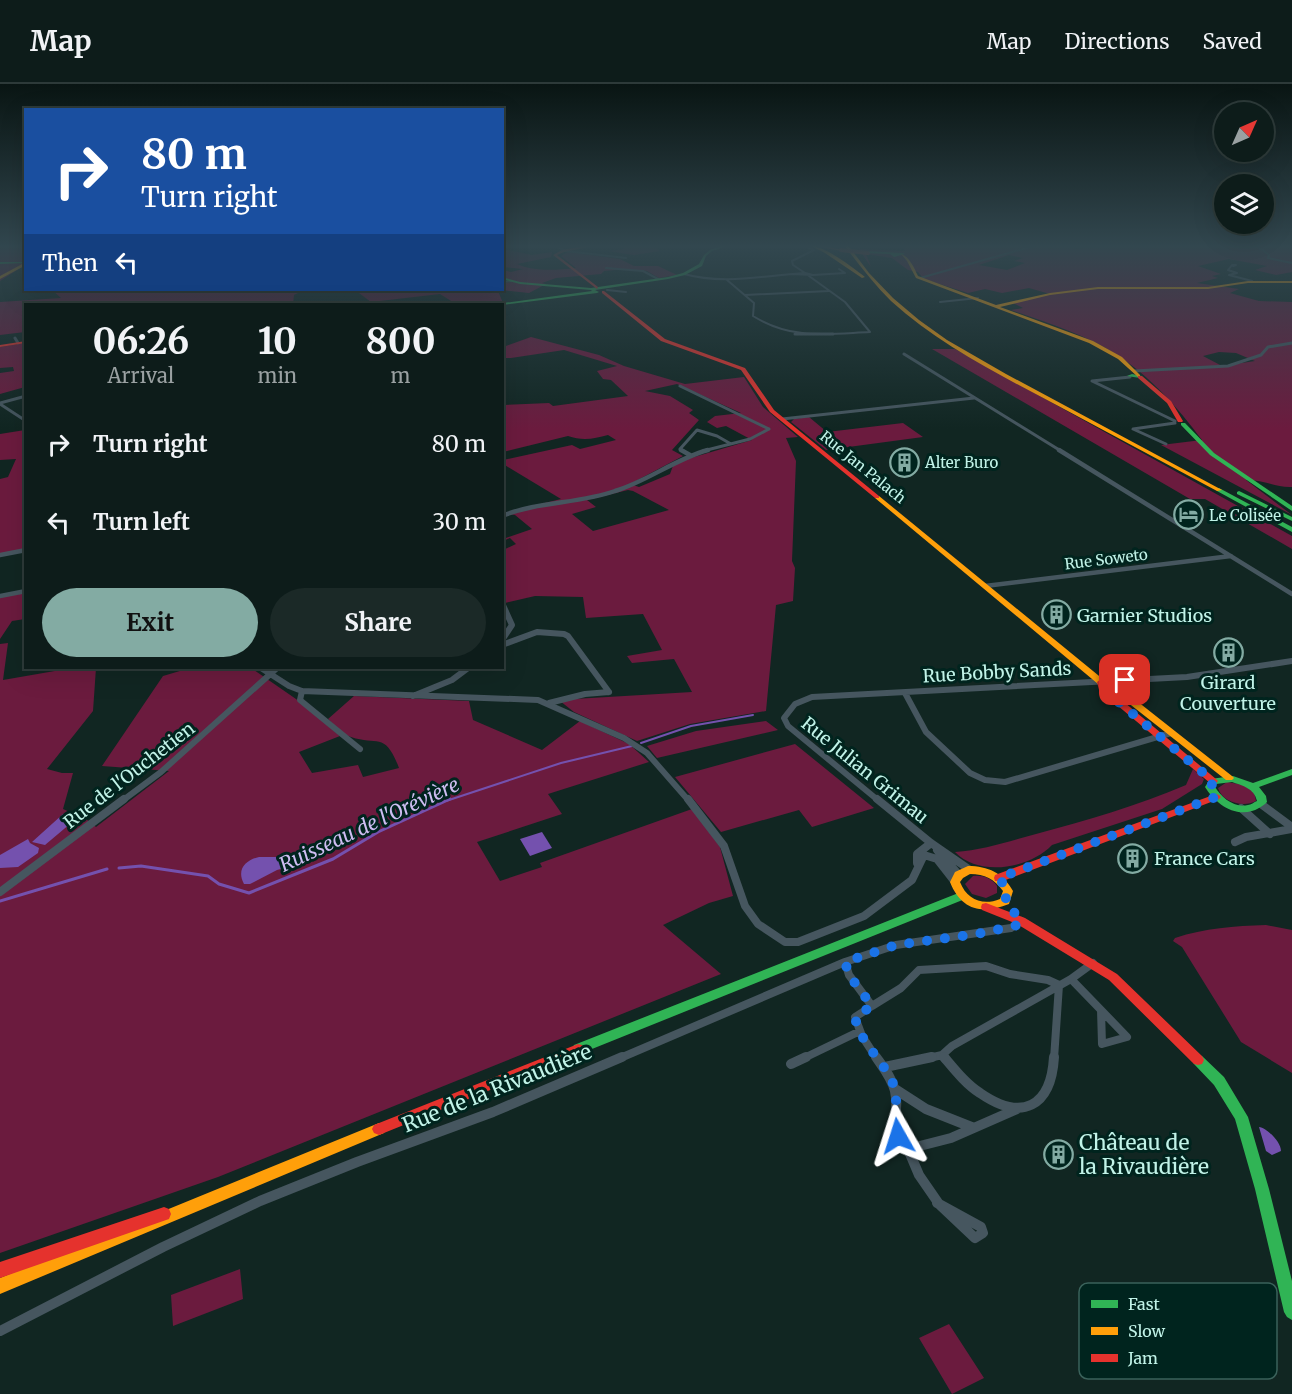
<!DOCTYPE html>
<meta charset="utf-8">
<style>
body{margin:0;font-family:Merriweather,serif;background:#1b2927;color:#f1f3f6;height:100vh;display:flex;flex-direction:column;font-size:22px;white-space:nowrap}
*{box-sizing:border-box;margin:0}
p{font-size:20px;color:#9aa1a2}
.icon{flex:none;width:33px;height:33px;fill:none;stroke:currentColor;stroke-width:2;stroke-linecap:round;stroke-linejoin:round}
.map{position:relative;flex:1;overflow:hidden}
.side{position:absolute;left:24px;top:219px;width:480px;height:366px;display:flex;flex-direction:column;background:#0d1c1a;border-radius:0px;box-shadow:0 6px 24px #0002,0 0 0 2px #2d3a39}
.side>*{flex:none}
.guide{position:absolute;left:24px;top:24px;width:480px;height:183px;border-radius:0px;box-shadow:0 6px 24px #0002,0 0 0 2px #2d3a39;background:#1a4fa0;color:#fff;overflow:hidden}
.needle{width:39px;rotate:45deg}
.controls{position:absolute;left:1214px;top:18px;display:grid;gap:12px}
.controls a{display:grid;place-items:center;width:60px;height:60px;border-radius:50%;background:#0d1c1a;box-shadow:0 6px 24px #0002,0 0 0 2px #2d3a39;font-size:30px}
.pin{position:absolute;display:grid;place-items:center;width:51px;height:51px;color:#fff;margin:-26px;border-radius:12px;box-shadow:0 3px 9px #0006}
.me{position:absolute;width:66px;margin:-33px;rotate:354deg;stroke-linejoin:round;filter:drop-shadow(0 0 4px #0008)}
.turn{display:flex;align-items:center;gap:21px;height:126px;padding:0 18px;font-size:27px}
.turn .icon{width:78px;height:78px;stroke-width:2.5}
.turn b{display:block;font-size:42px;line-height:51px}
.then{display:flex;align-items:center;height:57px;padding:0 18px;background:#0003;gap:12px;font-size:22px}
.eta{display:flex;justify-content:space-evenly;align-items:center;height:102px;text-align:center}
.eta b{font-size:36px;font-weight:700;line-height:42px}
.button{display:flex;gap:12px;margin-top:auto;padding:12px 18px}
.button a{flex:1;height:69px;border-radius:36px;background:#83aba3;color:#111;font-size:24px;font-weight:700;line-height:69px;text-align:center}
.button a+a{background:#1b2927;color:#f1f3f6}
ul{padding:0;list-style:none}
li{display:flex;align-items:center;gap:18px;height:78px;padding:0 18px}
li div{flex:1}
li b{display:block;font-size:22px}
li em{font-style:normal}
header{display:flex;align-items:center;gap:36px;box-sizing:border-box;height:84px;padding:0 30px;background:#0d1c1a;border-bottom:2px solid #2d3a39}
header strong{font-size:28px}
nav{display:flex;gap:33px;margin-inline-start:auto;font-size:21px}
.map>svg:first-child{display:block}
.green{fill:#6b1b3e;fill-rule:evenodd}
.water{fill:#7451ae}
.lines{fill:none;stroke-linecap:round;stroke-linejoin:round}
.stream-far1{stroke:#7451ae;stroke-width:2}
.stream{stroke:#7451ae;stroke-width:3}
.street-far5{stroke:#46565f;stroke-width:2}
.street-far4{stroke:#46565f;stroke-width:3}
.street-far3{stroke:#46565f;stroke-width:4.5}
.street-far2{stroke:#46565f;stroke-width:6}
.street-far1{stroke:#46565f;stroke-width:8}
.street{stroke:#46565f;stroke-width:10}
.fast{fill:#30b455;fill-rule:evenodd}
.slow{fill:#ff9f0a;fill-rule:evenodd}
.jam{fill:#e5322d;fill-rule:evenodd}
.jam-bridge{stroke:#e5322d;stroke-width:4}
.route{stroke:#1a73e8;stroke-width:10;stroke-dasharray:0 18}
.labels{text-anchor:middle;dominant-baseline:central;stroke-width:6;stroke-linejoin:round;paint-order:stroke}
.far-poi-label{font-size:15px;fill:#c1f3e8;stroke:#00241e;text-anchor:start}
.far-street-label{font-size:15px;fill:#c1f3e8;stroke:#00241e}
.poi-label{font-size:18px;fill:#c1f3e8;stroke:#00241e;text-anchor:start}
.street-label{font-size:18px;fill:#c1f3e8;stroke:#00241e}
.water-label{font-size:20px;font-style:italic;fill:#cebdf2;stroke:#00241e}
.near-street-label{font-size:21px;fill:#c1f3e8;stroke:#00241e}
.near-poi-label{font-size:21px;fill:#c1f3e8;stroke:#00241e;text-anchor:start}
.key{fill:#00241e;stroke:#3a625b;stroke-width:1.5}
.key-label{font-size:16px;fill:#c1f3e8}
</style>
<header>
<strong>Map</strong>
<nav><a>Map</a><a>Directions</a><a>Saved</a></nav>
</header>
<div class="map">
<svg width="1292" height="1310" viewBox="0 0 1292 1310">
<rect width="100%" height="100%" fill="#112622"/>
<path class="green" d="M0 161H23L21 163H26L25 181 0 197Z
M617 161 653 162 660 167 634 171 608 167 625 165Z
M856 161H859L860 165 905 167 904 161H1066L1075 165 1099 163 1097 161H1292V188L1276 191 1255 186 1267 182 1229 175 1198 182 1221 190 1212 192 1218 194 1197 199 1239 205 1230 209 1259 217 1292 218V403C1276 404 1263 395 1246 396L1292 431 1161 361 1202 356C1179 325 1150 292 1117 271 1085 250 1047 239 1011 226L1023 224 1013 219 1050 210 1029 204 1002 209 985 205 968 209 924 195 918 188 908 186 892 174 866 170 871 183ZM1009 171 1023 174 1014 177 1025 179 1007 186 979 181ZM1219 268 1236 269 1255 277 1222 282 1203 272Z
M508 166 532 171 552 168 551 173 517 180C534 188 557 186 576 184L561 172 568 168 620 175 634 182H658L677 191 659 194 647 187 626 185 604 187 601 190 556 194 542 199 546 200 529 209 501 206 503 199 513 198 503 193V186L511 188 523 185 503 183V167Z
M52 206H304L294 211 293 220H26L25 248 0 251V218L61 214Z
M355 206H473L480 209 498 207 503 219 456 220 440 210 371 218Z
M531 253 599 271 624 282 685 300 744 293 763 323 798 353 786 354 796 377 792 477 795 484 793 517 776 521 766 627 690 640 637 657 574 628 560 617 574 615 692 608 674 575 632 579 627 572 662 566 643 530 586 534 583 513 535 512 505 519 502 516 503 466 516 460 510 454 503 457V455L532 445 515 431 504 429 561 415 503 380V376L572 361 580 365 616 356 608 351C594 355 582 357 568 352L503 368V321L549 319 553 322 628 312 611 296 603 295 597 287 617 282 564 266 511 274H503V263ZM677 300 741 329 715 332 707 338 717 344 726 342 752 356 674 379 670 390 639 403 630 400 683 372 672 366 699 336 689 329 693 326 670 312 645 307ZM628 406 633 407 669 426 593 447 572 430 596 423 587 416Z
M25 259V303L0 310V289L14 287 13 283 0 284V263Z
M932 265H955L1292 452V465L1205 415H1190Z
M809 333 827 348 903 339 923 353 826 366 791 338 794 335Z
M25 346V465L0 470V395L8 393 16 375 0 376V350Z
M25 509V535L12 537 0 555V513Z
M8 559 3 596 72 584H96L93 627 47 685 62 689H73L63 725 86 735 96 743 169 687 102 682 163 592 190 584H251L296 615 340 652 299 668 312 689 358 681 363 693 399 684C385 647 378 662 351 653 343 651 334 640 328 635L354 612 469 617 473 636 542 666 580 637 629 660 649 678 548 710 562 730 477 758 500 797 542 783 540 779 692 725 720 763 733 812 709 819 663 841 721 890 218 1093 0 1169V560Z
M766 637 778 646 657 674 647 662 696 647Z
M795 660 874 724 812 743 799 726 721 748 675 693Z
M1193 685 1204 695 1202 700 1162 725 1052 761C1029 785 979 793 955 768 983 766 1009 757 1036 750 1087 736 1137 722 1186 701Z
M1227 698 1244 701 1254 708 1256 717C1243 724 1222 718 1218 704Z
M973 792C982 791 992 794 997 802V809L986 814 972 810 965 800Z
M1266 841 1292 846V989L1241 958 1182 863 1173 857 1175 854C1205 844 1234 842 1266 841Z
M240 1185 243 1215 173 1242 171 1211Z
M949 1240 984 1294 952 1310 919 1254Z"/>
<path class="water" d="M63 730 77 734 45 761 32 758Z
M542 748 552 764 530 772 520 755Z
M28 755 30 759 39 764 38 769 18 783 0 784V771Z
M259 773H294L310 777 277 786 250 800H244C236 785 246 776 259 773Z
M1259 1043C1267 1044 1281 1058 1281 1067L1272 1071 1266 1067Z"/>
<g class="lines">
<path class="stream-far1" d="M641 659 691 642 753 631
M446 717 561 679 632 662"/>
<path class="stream" d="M119 784 141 782 208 792 219 800 249 809 333 775 378 748 450 715
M0 817 107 785"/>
<path class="street-far5" d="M554 161 566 167 626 174
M802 161 814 166 792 177 793 181 805 189
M1256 161 1269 171 1268 174 1292 179
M1233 182 1236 181H1232L1228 186 1237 189 1229 191 1252 197
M606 184 643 187 658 195
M805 189 813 191 793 190Z
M684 190C720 200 757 193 793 190
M813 191 845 189 839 185
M920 194 1037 161
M727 196 754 219 753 232C792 256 826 250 870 248L845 218 809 192
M502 198 512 197
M607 206 626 208
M745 211 829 207
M940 218 978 214"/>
<path class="street-far4" d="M795 250H833
M15 254 18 259
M904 270 1061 367
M1134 287 1228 282 1261 271 1268 263 1292 259
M1130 293 1092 297 1175 337
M680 302 769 345
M0 319 26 312
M0 320 26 337
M782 335 974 314
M1166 360 1133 345 1175 339
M684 367 680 365 697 346 717 352 731 360
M703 367 750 355 769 345"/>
<path class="street-far3" d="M681 366 690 371
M1059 366 1292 510
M502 432C539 417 578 420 615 407 648 397 675 375 708 366
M0 471 26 466
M985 502 1231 472
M0 512 26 507"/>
<path class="street-far2" d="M502 519 512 541 502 556
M502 561 537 548 564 550 568 552 609 608
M261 584 289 602 302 607 538 616 624 654 647 669 689 717
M302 607 300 616 360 665
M905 609 926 648 970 689 985 696 1005 698 1171 649
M413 612 452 596 468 584
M549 619 585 610 609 608
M122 717 161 688 277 584
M879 717 788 642 784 634 795 620 812 613 1187 593 1292 577"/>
<path class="street-far1" d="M688 715 724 762 745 822 758 840 785 858H798L864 832 912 796 924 771 937 775 955 798
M877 715 931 759 970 786
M1261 720 1292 743
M1241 724 1270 750
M1235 758 1246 753 1292 745
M937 766 959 791
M917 779V770L931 759
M0 808 124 715
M845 878 849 891 872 922 855 933 862 952 877 975
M1093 879 1071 895 1101 926
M872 922 901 904 919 886 986 882 1010 890 1048 896 1059 901 1054 975
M1101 926 1127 953 1102 960Z
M942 971 945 975
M618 975 845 878 896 861 1011 844 1021 837
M802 975 858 948
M925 975 942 971 952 962 1071 895"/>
<path class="street" d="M876 973C883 983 892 994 895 1007 901 1036 884 1034 908 1065L951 1054 1017 1025
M944 973C955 986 966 1000 980 1009 1022 1038 1051 1023 1054 973
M791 980 806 973
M885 983 932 973
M895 1005 926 1025 974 1044
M908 1065 919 1091 939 1120
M937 1119 939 1120
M939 1120 981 1143 983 1149 975 1154Z
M0 1247 163 1163 260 1117 357 1078 493 1028 622 973"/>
<path class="fast" d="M724 161H730L712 167 706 172 702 182 685 191 668 195 595 206 599 208 597 209 502 221 496 220 592 207 591 206 520 200 502 195V193L520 198 591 204 668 193 683 189 699 180 704 171 710 166Z
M866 167 903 169 905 170 894 173 890 170 865 169Z
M0 178H23L25 179 0 180Z
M1132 290 1142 292V293L1140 294 1127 292Z
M1181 339H1185L1214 369 1292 422V427L1210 371 1181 341Z
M1219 404 1292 443V448L1217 407V405Z
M1239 407 1292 433V437L1237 410V408Z
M1292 685V691L1259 703 1266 712 1267 718 1265 720C1261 723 1256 726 1252 727 1233 733 1214 718 1205 703L1210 695 1233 692 1253 699ZM1232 698C1243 702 1254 704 1257 717 1254 718 1251 721 1248 721 1235 725 1221 713 1215 703L1216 700Z
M961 808 965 809 966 812 965 815 582 969 578 970 574 969 572 965 574 961Z
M1198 971 1202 972 1224 993 1248 1033 1269 1105 1292 1197V1236L1287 1233 1284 1228 1255 1105 1235 1035 1214 1001 1194 980 1192 976 1194 972Z"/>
<path class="slow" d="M809 161C825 162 852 183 865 193L862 194 825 169Z
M844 161H848L869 189 893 214 919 236 947 256 1006 290 1222 406 1217 407C1166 380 1115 352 1064 325 1004 293 942 263 891 217 874 200 859 181 844 161Z
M901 170C910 173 914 184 918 192L996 221 1050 209 1098 203H1208L1248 197H1292V199H1248L1208 205H1098L1050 211 1000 223 1093 257 1122 273 1140 291V293H1138L1118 275 1089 259 916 194 907 177Z
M26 178V181L0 195V192Z
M875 412H879L1104 596 1128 610 1232 692 1234 694 1232 696H1226L1122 614 1098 600 875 414Z
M968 782C988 782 1003 789 1013 807L1009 820C982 831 961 826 950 798L955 788ZM970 790C985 790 994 795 1003 807L1000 815C983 822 967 816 960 798L963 794Z
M379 1039 384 1041 386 1045 384 1049 0 1210V1194Z"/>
<path class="jam" d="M590 161H598L564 168 557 171 598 203 597 205 553 171 562 166Z
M811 161H819L843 166 841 167Z
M602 207H604L665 255 745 284 774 326 879 412V414H875L770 328 741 286 661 257 602 209Z
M26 257V259L0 263V261Z
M1138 292H1142L1171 317 1183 337 1182 338H1178L1167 319 1138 294Z
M1101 595 1105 598 1106 603 1216 695 1218 697 1216 699H1210L1099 606 1097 598Z
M1216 710 1219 711 1221 713 1219 715 1003 797H995L994 794 995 791Z
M986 819 1025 834 1117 890 1202 972 1204 976 1202 980 1198 981 1194 980 1109 896 1017 840 982 826 981 823 982 820Z
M578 960 582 961 584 965 582 969 379 1051 374 1049 372 1045 374 1041Z
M164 1123 169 1125 171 1130 169 1135 0 1194V1178Z"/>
<path class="jam-bridge" d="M841 166 868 169"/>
</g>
<linearGradient id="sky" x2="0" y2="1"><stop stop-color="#091513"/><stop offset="0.47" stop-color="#32474f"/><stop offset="1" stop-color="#32474f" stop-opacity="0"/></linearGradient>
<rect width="1292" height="345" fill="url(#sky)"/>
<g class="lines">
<path class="route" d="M898 1052C890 1035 900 1019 894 1002 884 976 860 960 855 933L872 922 849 891 845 878 896 861 977 850 1018 841 1021 837 1005 817 1008 807 999 794 1216 713 1210 706 1213 697 1102 604 1101 598 1125 596"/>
</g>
<defs>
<symbol id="building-ring" viewBox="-11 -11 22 22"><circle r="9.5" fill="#00241e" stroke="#83aba3" stroke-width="1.5"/><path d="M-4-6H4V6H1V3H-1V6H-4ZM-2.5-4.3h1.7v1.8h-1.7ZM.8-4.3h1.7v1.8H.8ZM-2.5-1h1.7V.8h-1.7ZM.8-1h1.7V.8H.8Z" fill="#83aba3"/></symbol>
<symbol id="hotel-ring" viewBox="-11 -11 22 22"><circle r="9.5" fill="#00241e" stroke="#83aba3" stroke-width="1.5"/><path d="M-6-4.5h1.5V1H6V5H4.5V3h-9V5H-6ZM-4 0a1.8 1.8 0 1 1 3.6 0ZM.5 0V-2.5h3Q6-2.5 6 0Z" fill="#83aba3"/></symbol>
</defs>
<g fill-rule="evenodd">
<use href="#building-ring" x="888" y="362" width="33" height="33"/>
<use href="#hotel-ring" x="1172" y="414" width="33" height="33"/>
<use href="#building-ring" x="1040" y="514" width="33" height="33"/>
<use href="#building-ring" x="1212" y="552" width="33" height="33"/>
<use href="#building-ring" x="1116" y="758" width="33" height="33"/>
<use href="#building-ring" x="1042" y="1054" width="33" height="33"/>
</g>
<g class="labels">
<g class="far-poi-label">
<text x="925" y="378">Alter Buro</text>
<text x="1209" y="431">Le Colisée</text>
</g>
<g class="far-street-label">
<text transform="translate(863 383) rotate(39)">Rue Jan Palach</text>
<text transform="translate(1106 475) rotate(-7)">Rue Soweto</text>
</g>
<g class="poi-label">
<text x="1077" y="531">Garnier Studios</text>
<text x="1228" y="598" text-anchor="middle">Girard<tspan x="1228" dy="21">Couverture</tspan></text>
<text x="1154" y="774">France Cars</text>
</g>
<g class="street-label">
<text transform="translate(997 588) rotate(-3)">Rue Bobby Sands</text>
<text transform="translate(865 686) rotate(39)">Rue Julian Grimau</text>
<text transform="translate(129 691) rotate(-38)">Rue de l'Ouchetien</text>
</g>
<g class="water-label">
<text transform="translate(369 740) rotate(-25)">Ruisseau de l'Orévière</text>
</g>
<g class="near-street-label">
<text transform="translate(497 1004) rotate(-22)">Rue de la Rivaudière</text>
</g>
<g class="near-poi-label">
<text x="1079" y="1058">Château de<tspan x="1079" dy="24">la Rivaudière</tspan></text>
</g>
</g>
<rect x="1079" y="1199" width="198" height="96" rx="9" class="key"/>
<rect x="1091" y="1216" width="27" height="8" fill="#30b455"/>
<rect x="1091" y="1243" width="27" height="8" fill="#ff9f0a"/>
<rect x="1091" y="1270" width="27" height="8" fill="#e5322d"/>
<g class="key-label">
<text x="1128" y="1226">Fast</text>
<text x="1128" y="1253">Slow</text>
<text x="1128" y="1280">Jam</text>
</g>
</svg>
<div class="controls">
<a><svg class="needle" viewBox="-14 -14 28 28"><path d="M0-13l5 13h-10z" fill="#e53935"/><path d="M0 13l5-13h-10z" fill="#9aa1a2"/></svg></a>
<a><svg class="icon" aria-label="layers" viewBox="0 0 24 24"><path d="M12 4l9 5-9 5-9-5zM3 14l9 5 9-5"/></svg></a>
</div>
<div class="pin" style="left:1125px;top:596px;background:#d93025"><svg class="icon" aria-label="arrive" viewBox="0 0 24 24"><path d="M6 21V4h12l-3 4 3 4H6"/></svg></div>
<svg class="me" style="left:898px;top:1052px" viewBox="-20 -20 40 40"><path d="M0-17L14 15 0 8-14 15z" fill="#1a73e8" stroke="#fff" stroke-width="4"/></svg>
<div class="guide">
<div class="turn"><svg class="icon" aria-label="right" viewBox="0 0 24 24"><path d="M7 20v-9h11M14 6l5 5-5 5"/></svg><div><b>80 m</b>Turn right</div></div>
<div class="then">Then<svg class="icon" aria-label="left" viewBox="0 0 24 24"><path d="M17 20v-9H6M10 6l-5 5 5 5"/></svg></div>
</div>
<section class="side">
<div class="eta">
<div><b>06:26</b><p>Arrival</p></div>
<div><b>10</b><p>min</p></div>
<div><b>800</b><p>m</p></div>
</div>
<ul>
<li><svg class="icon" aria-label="right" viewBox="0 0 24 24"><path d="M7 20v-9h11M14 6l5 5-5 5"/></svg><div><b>Turn right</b></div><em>80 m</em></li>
<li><svg class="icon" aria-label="left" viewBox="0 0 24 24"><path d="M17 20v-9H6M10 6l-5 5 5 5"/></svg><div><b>Turn left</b></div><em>30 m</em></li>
</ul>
<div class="button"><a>Exit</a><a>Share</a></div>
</section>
</div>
